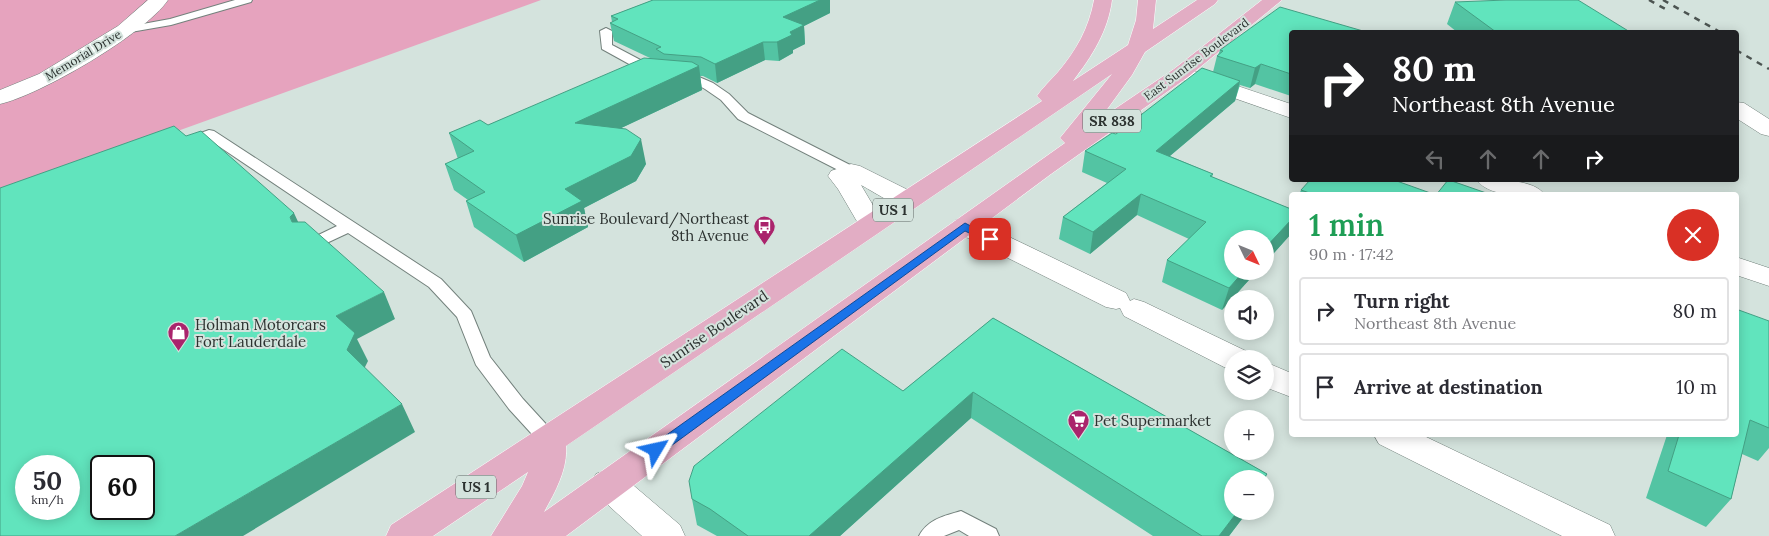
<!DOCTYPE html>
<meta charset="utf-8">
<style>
body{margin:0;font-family:Lora,serif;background:#f7f7f7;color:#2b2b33;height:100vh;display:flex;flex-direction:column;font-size:19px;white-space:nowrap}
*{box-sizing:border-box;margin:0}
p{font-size:16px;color:#7c7c81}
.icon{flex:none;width:28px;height:28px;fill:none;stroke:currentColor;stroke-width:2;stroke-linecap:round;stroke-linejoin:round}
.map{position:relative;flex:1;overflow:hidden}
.panel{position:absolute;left:1289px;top:192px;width:450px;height:245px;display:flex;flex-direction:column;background:#fff;border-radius:5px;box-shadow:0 2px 12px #0003}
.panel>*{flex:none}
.banner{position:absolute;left:1289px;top:30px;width:450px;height:152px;border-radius:5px;box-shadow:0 2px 12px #0003;background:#202124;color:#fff;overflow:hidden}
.needle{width:32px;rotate:133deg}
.fabs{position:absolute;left:1224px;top:230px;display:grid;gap:10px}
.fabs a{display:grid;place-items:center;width:50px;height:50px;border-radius:50%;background:#fff;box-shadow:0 2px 12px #0003;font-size:25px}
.speed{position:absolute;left:15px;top:455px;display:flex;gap:10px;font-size:25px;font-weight:700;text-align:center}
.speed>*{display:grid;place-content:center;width:65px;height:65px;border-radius:50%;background:#fff;box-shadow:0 2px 12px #0003;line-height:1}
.speed small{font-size:12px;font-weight:400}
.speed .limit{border:2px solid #111;border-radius:8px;background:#fff;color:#111}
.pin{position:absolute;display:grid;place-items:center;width:42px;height:42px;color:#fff;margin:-21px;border-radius:10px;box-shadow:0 2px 8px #0006}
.me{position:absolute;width:55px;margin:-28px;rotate:54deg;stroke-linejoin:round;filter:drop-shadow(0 0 4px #0008)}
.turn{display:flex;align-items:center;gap:18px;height:105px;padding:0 20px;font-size:22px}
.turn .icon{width:65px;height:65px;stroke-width:2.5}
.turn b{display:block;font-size:35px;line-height:42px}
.lanes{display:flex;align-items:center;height:48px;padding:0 20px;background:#0003;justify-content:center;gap:25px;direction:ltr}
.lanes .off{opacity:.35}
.round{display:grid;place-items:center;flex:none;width:52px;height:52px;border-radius:26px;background:#f7f7f7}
.overview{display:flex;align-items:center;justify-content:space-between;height:85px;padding:0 20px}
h1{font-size:30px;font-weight:600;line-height:38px;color:#1e9e55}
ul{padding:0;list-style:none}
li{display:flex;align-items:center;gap:15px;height:68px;margin:0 10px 8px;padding:0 10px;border:2px solid #e1e1e2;border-radius:5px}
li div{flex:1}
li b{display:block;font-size:19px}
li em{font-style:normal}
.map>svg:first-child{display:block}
.green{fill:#e6a3be}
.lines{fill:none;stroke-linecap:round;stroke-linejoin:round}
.lane-casing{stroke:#73817c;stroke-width:2}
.street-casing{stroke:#73817c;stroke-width:1}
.secondary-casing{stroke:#73817c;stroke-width:1}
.primary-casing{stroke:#fff;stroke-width:1}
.lane{fill:#fff;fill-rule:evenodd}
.street{fill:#fff;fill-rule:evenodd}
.secondary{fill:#fff;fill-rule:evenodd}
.primary{fill:#e2adc4;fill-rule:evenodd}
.rail{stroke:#4c5451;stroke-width:2.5;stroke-dasharray:6 6;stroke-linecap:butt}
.wall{fill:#53c4a3}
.shaded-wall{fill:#44a084}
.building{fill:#61e4bd;stroke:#44a084;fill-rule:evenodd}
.route{fill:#1a73e8;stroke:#114b97}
.labels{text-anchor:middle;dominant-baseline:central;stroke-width:4;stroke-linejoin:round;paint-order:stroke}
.far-street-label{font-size:12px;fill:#2c3230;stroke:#d4e3dd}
.shield{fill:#d4e3dd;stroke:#5e6764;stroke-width:1}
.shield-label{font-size:14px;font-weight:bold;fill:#2c3230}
.poi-label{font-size:15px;fill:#2c3230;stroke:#d4e3dd;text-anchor:start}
.street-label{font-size:15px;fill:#2c3230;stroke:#d4e3dd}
</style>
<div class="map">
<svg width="1769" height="536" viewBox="0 0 1769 536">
<rect width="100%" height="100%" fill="#d4e3dd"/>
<path class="green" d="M0 0H541L0 195Z"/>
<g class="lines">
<defs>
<path id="lane" d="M235 0H252L251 2 171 25 125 33 119 30 121 28 170 19Z
M606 28 612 31V45L648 64 657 76 655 79H647L640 70 602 49 600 31Z
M680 75 699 77 713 83 729 94 748 113 856 168 858 171 856 174H846L738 119 721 100 705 89 696 84 676 82 674 79Z
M209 130 214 131 441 279 471 311 490 357 523 399 555 434 558 439 555 444 548 447 541 444 509 409 476 365 457 317 429 287 348 233 318 247H306L304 244 306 241 337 226 208 139 186 147 179 143 181 140Z
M961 511 996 529 999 536H969L959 530 944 536H919C928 519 944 516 961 511Z"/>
<path id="street" d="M148 0H168C145 34 40 95 0 104V90L39 74 118 26Z
M1181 67 1291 104V118L1174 77 1171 73 1174 69Z
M851 164 860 166 918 195 922 200 918 205C898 210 878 194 861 185L884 224 880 230 871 232 862 230 838 189 828 176 831 171Z
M1477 180C1496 180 1533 178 1545 195 1526 195 1489 198 1477 180Z
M965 218 974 220 1126 293 1130 301 1134 299 1144 302 1246 351 1250 359H1232V369L1224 367 1124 316 1120 308 1116 309 1106 307 956 232 952 226 956 220Z
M1736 257 1769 268V286L1736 275Z
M1265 362 1291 373V397L1265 387Z
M1374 435H1422L1610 525 1615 536H1562L1379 444Z
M608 470 620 474 680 525 685 536H642L596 494 590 484 596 474Z"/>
<path id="secondary" d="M1736 102 1744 103 1769 119V136L1761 134 1736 118Z"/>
<path id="primary" d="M1094 0H1112C1108 31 1092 56 1073 81L1128 45 1136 20 1138 0H1156L1153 29 1197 0H1218L1215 4 1145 52 1132 75 1100 119 1174 69 1262 0H1282L1188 77 1051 174 566 536H491L522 486 528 472 433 536H386L391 525 1042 101 1037 96C1043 87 1051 80 1058 72 1076 51 1089 28 1094 0ZM1112 74 1060 138 1065 143 544 512C555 492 568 469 566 446Z"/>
</defs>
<use href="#lane" class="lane-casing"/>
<use href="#street" class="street-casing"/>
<use href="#secondary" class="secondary-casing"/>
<use href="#primary" class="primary-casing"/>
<use href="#lane" class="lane"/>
<use href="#street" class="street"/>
<use href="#secondary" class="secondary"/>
<use href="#primary" class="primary"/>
<path class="rail" d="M1649 0 1669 11
M1663 0 1720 32
M1736 50 1769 69"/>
</g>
<path class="wall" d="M653 0H830V13L804 26 805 44 793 50V53L779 61 765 60 717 83 703 76H700L702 90 621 128 646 164 636 181 584 208 588 227 524 262 474 227 466 201 468 200 454 190 445 164 458 159 449 133 488 125 650 58 614 41 610 23 612 22 611 16Z
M1455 2 1630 32H1457L1447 24Z
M1291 32V96L1255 84 1250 88 1240 85 1235 101 1170 156 1213 174 1212 177 1291 209V234L1265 263V239L1257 271 1222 310 1162 282 1167 260 1189 239 1137 215 1090 254 1059 239 1063 217 1107 183 1082 172 1085 151 1116 134 1213 72 1217 56 1218 55 1220 50Z
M1301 190 1436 195H1299Z
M993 318 1267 474 1265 479H1232V511H1248L1229 536H1153L971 418 840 536H717L697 525 692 499 903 391Z
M1769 321V448L1758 461 1742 454 1731 499 1706 527 1646 498 1667 435H1736Z"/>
<path class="shaded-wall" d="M820 0H830V13L804 26 805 44 793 50V53L779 61 777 42 783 17Z
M763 42 765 60 717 83 715 64Z
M1261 64 1255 84 1250 88 1255 68Z
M699 66 702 90 581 147 575 123Z
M1240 81 1235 101 1152 171 1156 151Z
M641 139 646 164 636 181 584 208 588 227 524 262 516 235 565 189Z
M1141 194 1137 215 1090 254 1093 232Z
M294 213 306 239 304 248 290 217Z
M1291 220V234L1265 263V248Z
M1244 271H1257L1222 310 1229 288Z
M384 292 395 319 357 339 368 361 360 377 347 350 336 316Z
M973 392 971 418 840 536H809Z
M402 404 415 432 243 536H175Z
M1238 511H1248L1229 536H1219Z"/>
<path class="building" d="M653 0H820L783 17 804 25 790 32 792 35 777 42H763L715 64 701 57 664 54 656 49 661 47 610 23 618 19 611 16Z
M1506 0H1578L1630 32H1496L1455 2Z
M1280 7 1363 31 1362 32H1291V74L1261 64 1255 68 1217 56 1223 51 1220 50Z
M644 58 692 62 699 66 575 123 626 129 641 139 631 156 565 189 582 201 516 235 466 201 485 192 445 164 474 151 449 133 480 120 488 125Z
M1202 68 1240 81 1156 151 1213 174 1210 176 1291 209V220L1265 248V239H1232V271H1244L1229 288 1167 260 1206 222 1141 194 1093 232 1063 217 1126 169 1085 151 1112 133 1116 134Z
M174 126 186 136 201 131 294 213 290 217 292 222H305L384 292 336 316 355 333 347 350 402 404 175 536H0V188ZM26 466H69V509H26ZM101 466H144V509H101Z
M1310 180H1394L1436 195H1315L1301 190Z
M1448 180H1449L1492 195H1436Z
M1736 309 1769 321V428L1750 420 1731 499 1668 471 1679 435H1736Z
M993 318 1267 474 1263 479H1232V511H1238L1219 536H1202L973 392 809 536H748L710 509 692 499 689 481 694 466 842 349 903 391Z"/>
<path class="route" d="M965 223 995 239 994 241H986L965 231 660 454 656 456 651 454 648 450 651 446Z"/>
<defs>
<symbol id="bus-pin" viewBox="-11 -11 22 30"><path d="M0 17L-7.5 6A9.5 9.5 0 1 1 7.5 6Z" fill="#aa246c" stroke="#d4e3dd"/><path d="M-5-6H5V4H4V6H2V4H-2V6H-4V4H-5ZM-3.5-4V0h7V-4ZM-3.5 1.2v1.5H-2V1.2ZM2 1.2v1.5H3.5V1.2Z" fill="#fff"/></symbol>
<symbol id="shop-pin" viewBox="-11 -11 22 30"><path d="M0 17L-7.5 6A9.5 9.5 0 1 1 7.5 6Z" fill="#aa246c" stroke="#d4e3dd"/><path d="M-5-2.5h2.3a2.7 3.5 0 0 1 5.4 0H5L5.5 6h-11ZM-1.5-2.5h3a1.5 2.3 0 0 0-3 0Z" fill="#fff"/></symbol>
<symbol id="supermarket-pin" viewBox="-11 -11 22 30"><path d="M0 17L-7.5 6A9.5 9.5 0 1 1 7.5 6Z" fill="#aa246c" stroke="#d4e3dd"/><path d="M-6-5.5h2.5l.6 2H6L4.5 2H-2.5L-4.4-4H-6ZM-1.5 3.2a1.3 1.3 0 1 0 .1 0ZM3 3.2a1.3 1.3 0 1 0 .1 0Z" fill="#fff"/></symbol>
</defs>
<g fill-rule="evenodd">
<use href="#bus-pin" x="752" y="214" width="25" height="34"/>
<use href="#shop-pin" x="166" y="320" width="25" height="34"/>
<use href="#supermarket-pin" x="1066" y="408" width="25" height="34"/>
</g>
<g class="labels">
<g class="far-street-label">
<text transform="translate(83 55) rotate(-31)">Memorial Drive</text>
<text transform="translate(1196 59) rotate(-37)">East Sunrise Boulevard</text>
</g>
<g class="shield">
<rect x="1083" y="109.5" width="58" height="23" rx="4"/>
<rect x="873" y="198.5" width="40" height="23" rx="4"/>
<rect x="456" y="475.5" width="40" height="23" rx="4"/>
</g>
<g class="shield-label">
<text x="1112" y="121">SR 838</text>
<text x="893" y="210">US 1</text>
<text x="476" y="487">US 1</text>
</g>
<g class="poi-label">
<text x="749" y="218" text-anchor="end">Sunrise Boulevard/Northeast<tspan x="749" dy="17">8th Avenue</tspan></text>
<text x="195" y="324">Holman Motorcars<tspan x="195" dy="17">Fort Lauderdale</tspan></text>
<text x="1094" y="420">Pet Supermarket</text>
</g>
<g class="street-label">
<text transform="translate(714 329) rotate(-34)">Sunrise Boulevard</text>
</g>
</g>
</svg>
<div class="fabs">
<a><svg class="needle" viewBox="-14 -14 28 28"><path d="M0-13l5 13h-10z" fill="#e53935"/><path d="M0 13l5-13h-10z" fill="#7c7c81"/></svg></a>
<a><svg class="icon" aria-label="sound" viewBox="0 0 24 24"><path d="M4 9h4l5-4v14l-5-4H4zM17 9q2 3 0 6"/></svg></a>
<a><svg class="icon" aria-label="layers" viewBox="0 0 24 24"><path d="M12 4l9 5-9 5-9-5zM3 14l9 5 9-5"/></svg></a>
<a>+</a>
<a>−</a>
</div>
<div class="speed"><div>50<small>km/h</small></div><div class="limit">60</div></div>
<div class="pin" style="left:990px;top:239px;background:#d93025"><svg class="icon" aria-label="arrive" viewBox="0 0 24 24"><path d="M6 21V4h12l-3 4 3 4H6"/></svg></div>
<svg class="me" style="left:656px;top:450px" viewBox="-20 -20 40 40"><path d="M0-17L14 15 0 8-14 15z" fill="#1a73e8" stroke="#fff" stroke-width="4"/></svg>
<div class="banner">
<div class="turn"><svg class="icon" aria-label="right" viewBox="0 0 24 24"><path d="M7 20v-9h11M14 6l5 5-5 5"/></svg><div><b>80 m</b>Northeast 8th Avenue</div></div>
<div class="lanes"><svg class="icon off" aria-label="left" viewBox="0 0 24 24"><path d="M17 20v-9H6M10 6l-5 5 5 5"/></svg><svg class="icon off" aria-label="ahead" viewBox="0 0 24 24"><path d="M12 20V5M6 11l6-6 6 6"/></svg><svg class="icon off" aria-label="ahead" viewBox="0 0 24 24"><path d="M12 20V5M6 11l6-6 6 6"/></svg><svg class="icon" aria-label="right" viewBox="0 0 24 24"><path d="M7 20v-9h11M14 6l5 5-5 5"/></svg></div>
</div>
<section class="panel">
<div class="overview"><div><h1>1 min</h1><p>90 m · 17:42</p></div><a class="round" style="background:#d93025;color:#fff"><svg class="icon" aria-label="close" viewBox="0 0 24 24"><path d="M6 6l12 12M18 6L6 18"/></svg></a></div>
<ul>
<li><svg class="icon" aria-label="right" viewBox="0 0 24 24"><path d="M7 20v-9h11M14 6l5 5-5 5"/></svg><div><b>Turn right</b><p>Northeast 8th Avenue</p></div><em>80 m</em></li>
<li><svg class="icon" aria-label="arrive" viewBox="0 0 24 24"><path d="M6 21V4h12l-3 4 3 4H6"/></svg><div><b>Arrive at destination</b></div><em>10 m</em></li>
</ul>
</section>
</div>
